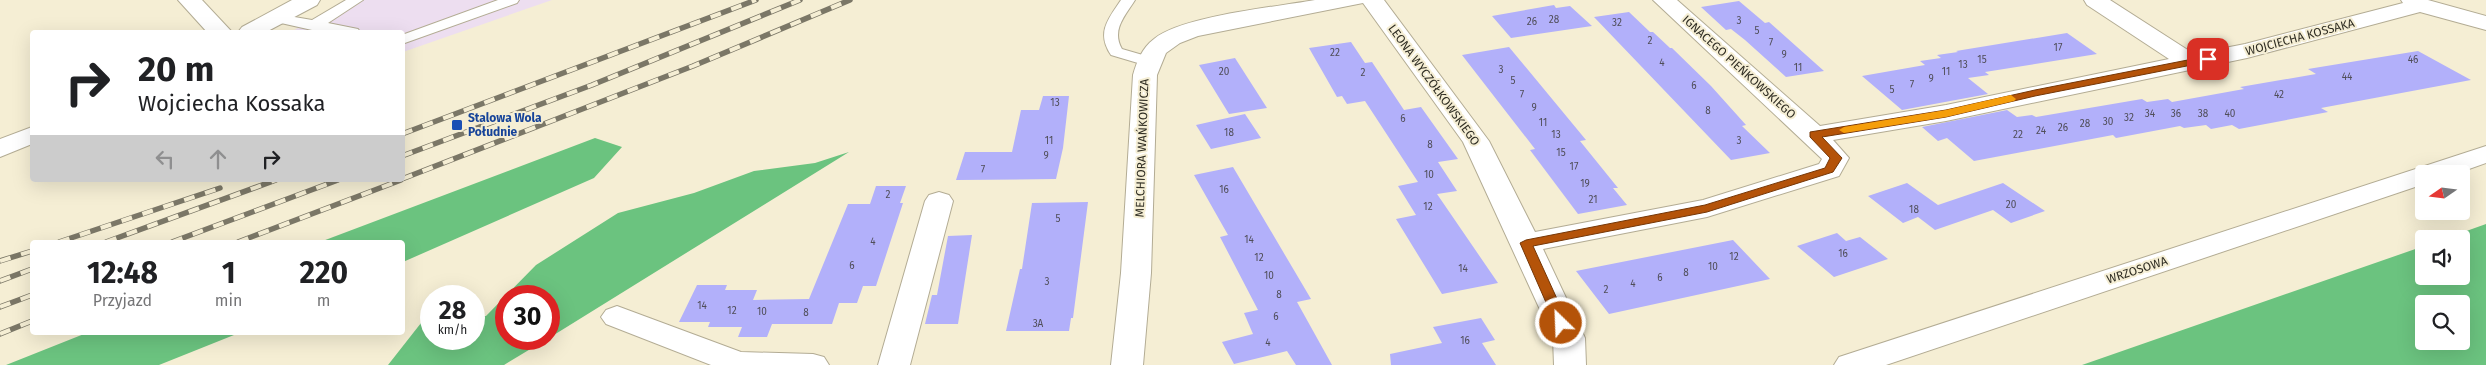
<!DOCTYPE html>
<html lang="pl">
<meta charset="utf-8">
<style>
body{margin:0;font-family:"Fira Sans",sans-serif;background:#f2f2f2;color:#202124;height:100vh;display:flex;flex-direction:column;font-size:19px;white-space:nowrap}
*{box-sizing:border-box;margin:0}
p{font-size:16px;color:#757577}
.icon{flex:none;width:28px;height:28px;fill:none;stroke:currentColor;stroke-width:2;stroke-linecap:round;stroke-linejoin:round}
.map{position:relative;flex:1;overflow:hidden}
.details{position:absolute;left:30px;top:240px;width:375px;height:95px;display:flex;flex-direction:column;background:#fff;border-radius:5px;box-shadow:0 5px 20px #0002}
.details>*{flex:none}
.guide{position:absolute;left:30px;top:30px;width:375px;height:152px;border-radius:5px;box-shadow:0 5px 20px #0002;background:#fff;color:#202124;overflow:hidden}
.needle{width:32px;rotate:256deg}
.tools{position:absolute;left:2415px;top:165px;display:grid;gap:10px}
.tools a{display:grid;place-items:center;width:55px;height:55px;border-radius:5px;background:#fff;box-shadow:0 5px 20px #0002;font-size:25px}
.speed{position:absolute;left:420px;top:285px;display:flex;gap:10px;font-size:25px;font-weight:700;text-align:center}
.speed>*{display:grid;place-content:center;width:65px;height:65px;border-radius:50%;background:#fff;box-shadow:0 5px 20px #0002;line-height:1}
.speed small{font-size:12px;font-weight:400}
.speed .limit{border:8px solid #d22;background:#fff;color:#111}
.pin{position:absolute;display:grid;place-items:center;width:42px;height:42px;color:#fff;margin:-21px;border-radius:10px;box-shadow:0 2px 8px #0006}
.me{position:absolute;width:55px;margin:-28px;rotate:336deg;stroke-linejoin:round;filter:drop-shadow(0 0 4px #0008)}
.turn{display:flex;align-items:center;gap:18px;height:105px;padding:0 25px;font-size:22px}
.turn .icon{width:65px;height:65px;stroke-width:2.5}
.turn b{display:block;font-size:35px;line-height:42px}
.lanes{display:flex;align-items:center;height:48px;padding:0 25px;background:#0003;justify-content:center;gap:25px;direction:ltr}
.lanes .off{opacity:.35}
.eta{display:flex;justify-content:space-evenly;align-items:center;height:85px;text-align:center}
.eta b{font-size:30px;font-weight:700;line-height:35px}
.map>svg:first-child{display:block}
.commercial{fill:#eddef0}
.forest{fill:#6bc37f;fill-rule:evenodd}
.building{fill:#b2b0fa}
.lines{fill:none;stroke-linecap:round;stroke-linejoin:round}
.service-casing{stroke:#b3ac94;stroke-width:2}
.minor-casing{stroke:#b3ac94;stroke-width:2}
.tertiary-casing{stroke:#b3ac94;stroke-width:2}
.secondary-casing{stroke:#b3ac94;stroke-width:2}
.service{fill:#fff;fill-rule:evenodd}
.minor{fill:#fff;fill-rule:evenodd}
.tertiary{fill:#fff;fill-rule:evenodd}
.secondary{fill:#fff;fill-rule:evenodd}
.rail-casing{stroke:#7b7767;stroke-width:5.5}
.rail{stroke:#f5eed4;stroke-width:4;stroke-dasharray:11;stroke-linecap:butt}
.route{fill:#b45309;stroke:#753606}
.slow{fill:#f59e0b}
.transit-dot{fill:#1a4fb4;stroke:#f5eed4;stroke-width:2}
.labels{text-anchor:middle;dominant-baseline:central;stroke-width:4;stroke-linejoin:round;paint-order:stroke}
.number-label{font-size:10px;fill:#504e59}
.street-label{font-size:12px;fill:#2f2d23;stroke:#f5eed4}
.transit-label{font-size:12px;font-weight:bold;fill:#164399;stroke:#f5eed4;text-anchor:start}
</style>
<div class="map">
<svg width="2486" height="365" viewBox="0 0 2486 365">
<rect width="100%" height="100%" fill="#f5eed4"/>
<path class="commercial" d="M345 0H552L403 52 402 32H291Z"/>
<path class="forest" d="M595 138 622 147 594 178 403 262 402 242H320Z
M849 152 549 338V296H506V339H547L504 365H388L421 323 431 322V339H474V317L486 316 536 265 618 213 694 193 754 171 815 163Z
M2486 224V365H2082L2424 246V276H2461V239H2444ZM2424 304H2461V341H2424Z
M89 332H239V333L159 365H6Z"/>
<path class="building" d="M1739 1 1765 23 1769 22 1824 71 1786 77 1745 40 1731 29 1726 30 1701 7Z
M1554 5 1556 8 1570 6 1592 26 1511 38 1492 16Z
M1629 12 1650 32H1653L1670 48H1672L1711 86 1746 125 1742 126 1770 153 1731 160 1594 17Z
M2067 33 2097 54 1985 72 1989 75 1968 78 1988 94 1902 110 1862 76 1925 65 1920 61 1941 58 1937 55 1958 52 1956 51Z
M1351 42 1365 63 1372 62 1404 110 1421 107 1458 159 1438 162 1457 191 1437 194 1498 283 1442 294 1396 219 1416 215 1398 186 1418 182 1365 101 1347 104 1342 96 1337 97 1309 48Z
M1509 47 1586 140 1580 141 1618 188H1613L1627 205 1578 214 1530 150 1535 149 1462 55Z
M2418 51 2471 80 2321 108 2328 112 2239 129 2232 125 2211 129 2206 125 2184 128 2180 126 2116 138 2113 135 1974 161 1947 138 1938 141 1922 127 2007 110 2017 117 2032 115 2036 117 2142 99 2147 102 2168 99 2172 102 2244 89 2240 87 2316 74 2308 69Z
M1235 58 1267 108 1229 114 1199 65Z
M1043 96H1069L1063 148 1056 179 956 180 965 152H1012L1021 110H1039Z
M1245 114 1261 138 1211 149 1196 125Z
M1233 167 1311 299 1297 302 1332 365H1296L1287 351 1234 364 1222 342 1253 334 1244 313 1258 310 1220 237 1228 235 1194 175Z
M1907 183 1938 205 2003 183 2045 211 2011 223 1993 210 1935 230 1918 217 1903 223 1868 196Z
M876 186H906L900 203H903L876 286H863L857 303H839L832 324H772L767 337H738L742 327H708L710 322H679L697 285H727L725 290H757L753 300 809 299 848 204H870Z
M1088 202 1073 318H1071L1069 331H1006L1020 269H1022L1032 203Z
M1837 233 1846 241 1860 237 1888 259 1834 277 1797 246Z
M972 235 958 324H925L932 295H937L948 236Z
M1733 240 1770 279 1609 314 1576 271Z
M1481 318 1495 340 1482 343 1496 365H1391L1390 354 1442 343 1433 327Z"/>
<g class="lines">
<defs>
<path id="service" d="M346 0H363L328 23 358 29 360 32 312 30 272 21 270 18 277 14 312 20Z
M498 0H519L517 3 402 44V35Z
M1121 0H1135C1125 16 1111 30 1122 49L1153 58 1156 61 1153 64 1148 66 1111 55C1096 33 1108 19 1121 0Z"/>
<path id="minor" d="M178 0H202L232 32H207Z
M1315 0H1384L1489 141 1535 232 1703 200 1819 164 1822 159 1653 0H1677L1820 126 1946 105 2169 59 2087 5 2084 0H2110L2194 54 2245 44 2403 3 2401 0H2428L2486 16V30L2420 12 2247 58 1946 121 1833 140 1849 158 1839 176 1707 217 1543 249 1585 338 1586 365H1554L1553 338 1463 142 1363 3 1198 36 1180 43 1166 53 1157 75 1151 273 1143 365H1111L1121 273 1133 75C1137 61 1142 48 1154 39 1182 16 1276 7 1315 0Z
M939 192 949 195 953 201 910 365H878L925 201 929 195Z
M617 306 741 352 813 354 824 357 829 365H711L606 324 601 317 606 310Z"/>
<path id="tertiary" d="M2486 146V163L2455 174H2424V184L1886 365H1834L1839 357Z"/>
<path id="secondary" d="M292 0H320L317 5 266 32H238L242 27Z
M32 127V144L0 157V139Z"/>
</defs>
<use href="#service" class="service-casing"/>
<use href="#minor" class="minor-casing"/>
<use href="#tertiary" class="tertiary-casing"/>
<use href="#secondary" class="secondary-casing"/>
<use href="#service" class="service"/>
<use href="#minor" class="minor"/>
<use href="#tertiary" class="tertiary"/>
<use href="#secondary" class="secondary"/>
<defs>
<path id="rail" d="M402 134 756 0
M402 156 592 85 800 0
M402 179 693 66 850 0
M59 242 220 188
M106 242 276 180
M172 242 338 180
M238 242 401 180
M0 261 32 251
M0 281 32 269
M0 307 32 295
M0 334 32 321"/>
</defs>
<use href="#rail" class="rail-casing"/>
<use href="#rail" class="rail"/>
</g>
<path class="route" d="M2208 56 2214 59 2212 61 2035 96 1946 117 1822 137 1842 158 1833 172 1707 212 1533 246 1568 323 1561 327 1555 323 1520 243 1526 240 1705 205 1825 168 1830 158 1810 137V132L1946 110 2035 90Z"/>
<path class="slow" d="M2011 95 2016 99 2014 101 1946 117 1844 133 1839 130 1844 127 1946 110Z"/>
<rect class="transit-dot" x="451" y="119" width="12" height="12" rx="2.5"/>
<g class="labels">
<g class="number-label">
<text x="1554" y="20">28</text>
<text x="1739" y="21">3</text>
<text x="1532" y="22">26</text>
<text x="1617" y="23">32</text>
<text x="1757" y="31">5</text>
<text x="1650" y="41">2</text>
<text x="1771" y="43">7</text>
<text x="2058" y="48">17</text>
<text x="1335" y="53">22</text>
<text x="1784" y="55">9</text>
<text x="1982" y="60">15</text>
<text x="2413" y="60">46</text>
<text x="1662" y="63">4</text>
<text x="1963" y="65">13</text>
<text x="1798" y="68">11</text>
<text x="1501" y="70">3</text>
<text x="1224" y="72">20</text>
<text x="1946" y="72">11</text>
<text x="1363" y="73">2</text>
<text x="2347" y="77">44</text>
<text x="1931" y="79">9</text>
<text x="1513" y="81">5</text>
<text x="1912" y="85">7</text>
<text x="1694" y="86">6</text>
<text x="1892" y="90">5</text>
<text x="1522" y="95">7</text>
<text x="2279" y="95">42</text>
<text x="1055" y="103">13</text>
<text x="1534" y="108">9</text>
<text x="1708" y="111">8</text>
<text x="2150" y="114">34</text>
<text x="2176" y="114">36</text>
<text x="2203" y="114">38</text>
<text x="2230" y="114">40</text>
<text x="2129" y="118">32</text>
<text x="1403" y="119">6</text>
<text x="2108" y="122">30</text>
<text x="1543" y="123">11</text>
<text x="2085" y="124">28</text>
<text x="2063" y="128">26</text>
<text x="2041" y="131">24</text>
<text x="1229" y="133">18</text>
<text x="1556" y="135">13</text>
<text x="2018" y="135">22</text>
<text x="1049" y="141">11</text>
<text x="1739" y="141">3</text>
<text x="1430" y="145">8</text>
<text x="1561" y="153">15</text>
<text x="1046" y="156">9</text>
<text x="1574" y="167">17</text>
<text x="983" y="170">7</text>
<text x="1429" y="175">10</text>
<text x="1585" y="184">19</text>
<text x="1224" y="190">16</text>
<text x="888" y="195">2</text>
<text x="1593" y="200">21</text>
<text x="2011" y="205">20</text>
<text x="1428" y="207">12</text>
<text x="1914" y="210">18</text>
<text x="1058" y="219">5</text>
<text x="1249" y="240">14</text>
<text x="873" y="242">4</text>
<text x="1843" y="254">16</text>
<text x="1734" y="257">12</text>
<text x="1259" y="258">12</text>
<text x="852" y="266">6</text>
<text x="1713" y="267">10</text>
<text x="1463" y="269">14</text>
<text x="1686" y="273">8</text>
<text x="1269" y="276">10</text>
<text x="1660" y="278">6</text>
<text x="1047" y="282">3</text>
<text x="1633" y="284">4</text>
<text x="1606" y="290">2</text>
<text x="1279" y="295">8</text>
<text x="702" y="306">14</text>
<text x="732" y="311">12</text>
<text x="762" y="312">10</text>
<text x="806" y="313">8</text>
<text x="1276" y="317">6</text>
<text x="1038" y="324">3A</text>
<text x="1465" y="341">16</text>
<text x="1268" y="343">4</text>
</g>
<g class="street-label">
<text transform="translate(2300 37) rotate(-15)">WOJCIECHA KOSSAKA</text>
<text transform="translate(1739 67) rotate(42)">IGNACEGO PIEŃKOWSKIEGO</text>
<text transform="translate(1434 85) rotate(54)">LEONA WYCZÓŁKOWSKIEGO</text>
<text transform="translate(1142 148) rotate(-88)">MELCHIORA WAŃKOWICZA</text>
<text transform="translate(2137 270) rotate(-18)">WRZOSOWA</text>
</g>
<g class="transit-label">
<text x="468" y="118">Stalowa Wola<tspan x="468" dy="14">Południe</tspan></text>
</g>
</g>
</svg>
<div class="tools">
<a><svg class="needle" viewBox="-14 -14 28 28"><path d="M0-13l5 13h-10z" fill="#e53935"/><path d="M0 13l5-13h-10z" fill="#757577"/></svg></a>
<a><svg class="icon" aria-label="sound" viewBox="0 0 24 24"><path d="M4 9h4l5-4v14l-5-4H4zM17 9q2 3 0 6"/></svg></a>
<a><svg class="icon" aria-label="search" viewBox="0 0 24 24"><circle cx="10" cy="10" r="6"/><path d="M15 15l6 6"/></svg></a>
</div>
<div class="speed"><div>28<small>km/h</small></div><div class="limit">30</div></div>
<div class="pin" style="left:2208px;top:59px;background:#d93025"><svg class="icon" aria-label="arrive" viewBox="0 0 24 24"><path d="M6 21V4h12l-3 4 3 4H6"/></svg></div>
<svg class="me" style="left:1561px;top:323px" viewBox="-20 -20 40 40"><circle r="17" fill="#b45309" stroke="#fff" stroke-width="3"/><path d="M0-11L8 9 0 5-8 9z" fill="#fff"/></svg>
<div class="guide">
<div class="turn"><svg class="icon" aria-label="right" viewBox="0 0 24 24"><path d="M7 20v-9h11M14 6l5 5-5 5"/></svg><div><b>20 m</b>Wojciecha Kossaka</div></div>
<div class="lanes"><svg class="icon off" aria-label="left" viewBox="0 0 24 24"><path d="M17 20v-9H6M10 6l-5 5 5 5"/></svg><svg class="icon off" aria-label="ahead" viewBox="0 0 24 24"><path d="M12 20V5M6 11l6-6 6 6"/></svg><svg class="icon" aria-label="right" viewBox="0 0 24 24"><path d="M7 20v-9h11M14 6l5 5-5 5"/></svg></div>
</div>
<section class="details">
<div class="eta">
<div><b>12:48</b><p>Przyjazd</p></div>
<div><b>1</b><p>min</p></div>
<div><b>220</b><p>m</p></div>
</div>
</section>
</div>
